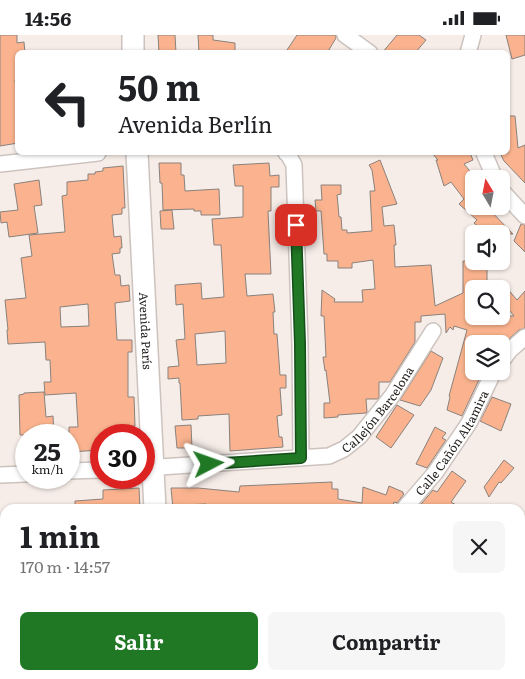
<!DOCTYPE html>
<html lang="es">
<meta charset="utf-8">
<style>
body{margin:0;font-family:Literata,serif;background:#f6f6f6;color:#202124;height:100vh;display:flex;flex-direction:column;font-size:19px;white-space:nowrap}
*{box-sizing:border-box;margin:0}
p{font-size:16px;color:#757577}
.icon{flex:none;width:28px;height:28px;fill:none;stroke:currentColor;stroke-width:2;stroke-linecap:round;stroke-linejoin:round}
.map{position:relative;flex:1;overflow:hidden}
.panel{position:absolute;left:0px;top:469px;width:525px;height:176px;display:flex;flex-direction:column;background:#fff;border-radius:15px 15px 0 0;box-shadow:0 1px 4px #0004}
.panel>*{flex:none}
.guide{position:absolute;left:15px;top:15px;width:495px;height:105px;border-radius:8px;box-shadow:0 1px 4px #0004;background:#fff;color:#202124;overflow:hidden}
.needle{width:32px;rotate:350deg}
.controls{position:absolute;left:465px;top:135px;display:grid;gap:10px}
.controls a{display:grid;place-items:center;width:45px;height:45px;border-radius:8px;background:#fff;box-shadow:0 1px 4px #0004;font-size:25px}
.speed{position:absolute;left:15px;top:389px;display:flex;gap:10px;font-size:25px;font-weight:700;text-align:center}
.speed>*{display:grid;place-content:center;width:65px;height:65px;border-radius:50%;background:#fff;box-shadow:0 1px 4px #0004;line-height:1}
.speed small{font-size:12px;font-weight:400}
.speed .limit{border:8px solid #d22;background:#fff;color:#111}
.pin{position:absolute;display:grid;place-items:center;width:42px;height:42px;color:#fff;margin:-21px;border-radius:10px;box-shadow:0 2px 8px #0006}
.me{position:absolute;width:55px;margin:-28px;rotate:86deg;stroke-linejoin:round;filter:drop-shadow(0 0 4px #0008)}
.turn{display:flex;align-items:center;gap:18px;height:105px;padding:0 20px;font-size:22px}
.turn .icon{width:65px;height:65px;stroke-width:2.5}
.turn b{display:block;font-size:35px;line-height:42px}
.round{display:grid;place-items:center;flex:none;width:52px;height:52px;border-radius:8px;background:#f6f6f6}
.headline{display:flex;align-items:center;justify-content:space-between;height:85px;padding:0 20px}
h1{font-size:30px;font-weight:700;line-height:38px}
.cta{display:flex;gap:10px;margin-top:auto;padding:10px 20px}
.cta a{flex:1;height:58px;border-radius:8px;background:#207825;color:#fff;font-size:20px;font-weight:700;line-height:58px;text-align:center}
.cta a+a{background:#f6f6f6;color:#202124}
.status{display:flex;justify-content:space-between;align-items:center;height:35px;padding:0 25px;background:#fff;direction:ltr}
.status svg{height:14px;fill:currentColor}
.map>svg:first-child{display:block}
.building{fill:#fab38e;stroke:#8a817c;fill-rule:evenodd}
.lines{fill:none;stroke-linecap:round;stroke-linejoin:round}
.street-casing{stroke:#cdc3be;stroke-width:18}
.secondary-casing{stroke:#cdc3be;stroke-width:24}
.street{stroke:#fff;stroke-width:15}
.secondary{stroke:#fff;stroke-width:21}
.route-casing{stroke:#154e18;stroke-width:12}
.route{stroke:#207825;stroke-width:9}
.labels{text-anchor:middle;dominant-baseline:central;stroke-width:4.5;stroke-linejoin:round;paint-order:stroke}
.street-label{font-size:12px;fill:#24211f;stroke:#f7ede8}
</style>
<div class="status"><b>14:56</b><svg viewBox="0 0 49 12"><path d="M0 12V9h3v3zM5 12V6h3v6zM10 12V3h3v9zM15 12V0h3v12zM26 1h20v11H26zM47 4h2v5h-2z"/></svg></div>
<div class="map">
<svg width="525" height="644" viewBox="0 0 525 644">
<rect width="100%" height="100%" fill="#f7ede8"/>
<path class="building" d="M0 0H17V8L24 7 25 18H18V45H15L18 70V108L0 111Z
M158 0H175L176 18H159Z
M198 0H213V5L235 8V18H199Z
M297 0H336V3L327 18H285Z
M397 0H419L426 5 415 18H382Z
M506 0H525V20L512 24Z
M508 81H515L518 113 525 110V148L504 126 500 118H508Z
M432 118H470L473 125 464 129 474 141V171H486L513 199H487L474 188 477 185 459 169 464 164 451 147 444 151 436 125H438Z
M380 125 397 169 382 172 384 191 394 190 396 210H394L395 232 431 230 435 271 463 258V226H487V254H474V281H514L501 265V246L517 265 525 256V293L519 295 501 311V309H474V336H483L462 381 447 375 450 362 449 361 467 295 454 291 453 295 450 292 446 298 445 279 421 281V287H415V307L390 347H379V362L378 364H366L367 377 366 378 338 380V382L324 383V368H330L326 335 325 336 323 322H326L324 281H321L322 255 335 264 334 267H363L362 255 375 254 373 225 352 228V233H338V226H327V219H324L321 176H316L315 165H322L321 150H341V159L337 160 338 170 339 182H341L342 195H347V198L372 196 370 156H375L372 135 369 130Z
M159 128H181V140H184L185 156 219 154 220 180H201V176H194V174L163 175 162 148H160Z
M269 128 270 141 279 140V152H271V176H268L271 239H245L247 261 273 259 275 277H273L274 299H277L280 340H286V353H280L282 380 277 381 279 402H282L283 412 230 416 229 379 198 381V384L182 385 180 348H179V343L168 344V332L179 331 176 305 185 304 183 269 176 270 175 250 201 248 202 264 224 262 221 210H214L212 184 243 182V151H235L233 130ZM225 296 226 328 197 330 195 299Z
M123 131 125 173H122V179L112 180 114 202 121 201 122 213H120V218L112 219 115 240H120L121 251 129 250 130 266 115 268 117 305H132V317H128V362H134L135 391H120V400H101V415L69 417V392H78L76 358 45 360 44 347H51L50 325H46L45 307 8 309 7 295H8L5 265 26 263 21 223 32 221 29 200 65 197 62 161 67 160V147L88 145V139H95V137L103 136V133ZM88 269 89 291 61 292 60 272Z
M39 145 42 170 34 171 38 198 9 202 7 187 1 188 0 177 18 175 14 149Z
M172 175 174 194H161L160 176Z
M521 189 525 190V217L514 206Z
M431 316 443 323 431 355 420 371 400 365Z
M44 357 46 382 53 381 54 400H20L19 360 24 359V358Z
M492 362 511 369 501 396 480 386Z
M397 370 414 380 391 413 376 402Z
M191 390 192 413H177L175 391Z
M435 392 446 398 442 403 446 405 427 433 416 429Z
M504 425 514 433 501 448 499 447 489 462 484 452Z
M452 436 466 446 451 467 463 474H417L433 455 437 457Z
M332 447V454H338V464L362 468 363 452 386 460 389 451 403 457V459H404L397 468 394 467 392 474H206V469L185 470 186 474H173L171 453H198L239 457 240 451Z
M139 453 140 474H75V466L103 464V455Z"/>
<g class="lines">
<defs>
<g id="street">
<path d="M345 0 370 18"/>
<path d="M468 18 473 0"/>
<path d="M286 118 288 119 294 130 300 309 301 423"/>
<path d="M484 118 495 144"/>
<path d="M0 129 98 118"/>
<path d="M501 155 525 181"/>
<path d="M501 327 510 315 525 302"/>
<path id="s1" d="M144 433 329 421 344 414 359 402 392 361 433 296"/>
<path d="M69 436 101 435"/>
<path d="M0 440 26 439"/>
<path id="s2" d="M404 474 435 438 469 388 494 336"/>
<path d="M331 644 332 640"/>
<path d="M489 644 510 640"/>
</g>
<g id="secondary">
<path d="M133 0V18"/>
<path id="s3" d="M137 118 155 474"/>
<path d="M0 571 4 644"/>
<path d="M520 639H525"/>
<path d="M162 640V644"/>
</g>
</defs>
<use href="#street" class="street-casing"/>
<use href="#secondary" class="secondary-casing"/>
<use href="#street" class="street"/>
<use href="#secondary" class="secondary"/>
</g>
<g class="lines">
<defs>
<path id="route" d="M209 429 301 423 300 309 296 190"/>
</defs>
<use href="#route" class="route-casing"/>
<use href="#route" class="route"/>
</g>
<g class="labels">
<g class="street-label">
<text stroke="none"><textPath href="#s3" startOffset="178">Avenida París</textPath></text>
<text stroke="none"><textPath href="#s1" startOffset="254">Callejón Barcelona</textPath></text>
<text stroke="none"><textPath href="#s2" startOffset="82">Calle Cañón Altamira</textPath></text>
</g>
</g>
</svg>
<div class="controls">
<a><svg class="needle" viewBox="-14 -14 28 28"><path d="M0-13l5 13h-10z" fill="#e53935"/><path d="M0 13l5-13h-10z" fill="#757577"/></svg></a>
<a><svg class="icon" aria-label="sound" viewBox="0 0 24 24"><path d="M4 9h4l5-4v14l-5-4H4zM17 9q2 3 0 6"/></svg></a>
<a><svg class="icon" aria-label="search" viewBox="0 0 24 24"><circle cx="10" cy="10" r="6"/><path d="M15 15l6 6"/></svg></a>
<a><svg class="icon" aria-label="layers" viewBox="0 0 24 24"><path d="M12 4l9 5-9 5-9-5zM3 14l9 5 9-5"/></svg></a>
</div>
<div class="speed"><div>25<small>km/h</small></div><div class="limit">30</div></div>
<div class="pin" style="left:296px;top:190px;background:#d93025"><svg class="icon" aria-label="arrive" viewBox="0 0 24 24"><path d="M6 21V4h12l-3 4 3 4H6"/></svg></div>
<svg class="me" style="left:209px;top:429px" viewBox="-20 -20 40 40"><path d="M0-17L14 15 0 8-14 15z" fill="#207825" stroke="#fff" stroke-width="4"/></svg>
<div class="guide">
<div class="turn"><svg class="icon" aria-label="left" viewBox="0 0 24 24"><path d="M17 20v-9H6M10 6l-5 5 5 5"/></svg><div><b>50 m</b>Avenida Berlín</div></div>
</div>
<section class="panel">
<div class="headline"><div><h1>1 min</h1><p>170 m · 14:57</p></div><a class="round"><svg class="icon" aria-label="close" viewBox="0 0 24 24"><path d="M6 6l12 12M18 6L6 18"/></svg></a></div>
<div class="cta"><a>Salir</a><a>Compartir</a></div>
</section>
</div>
